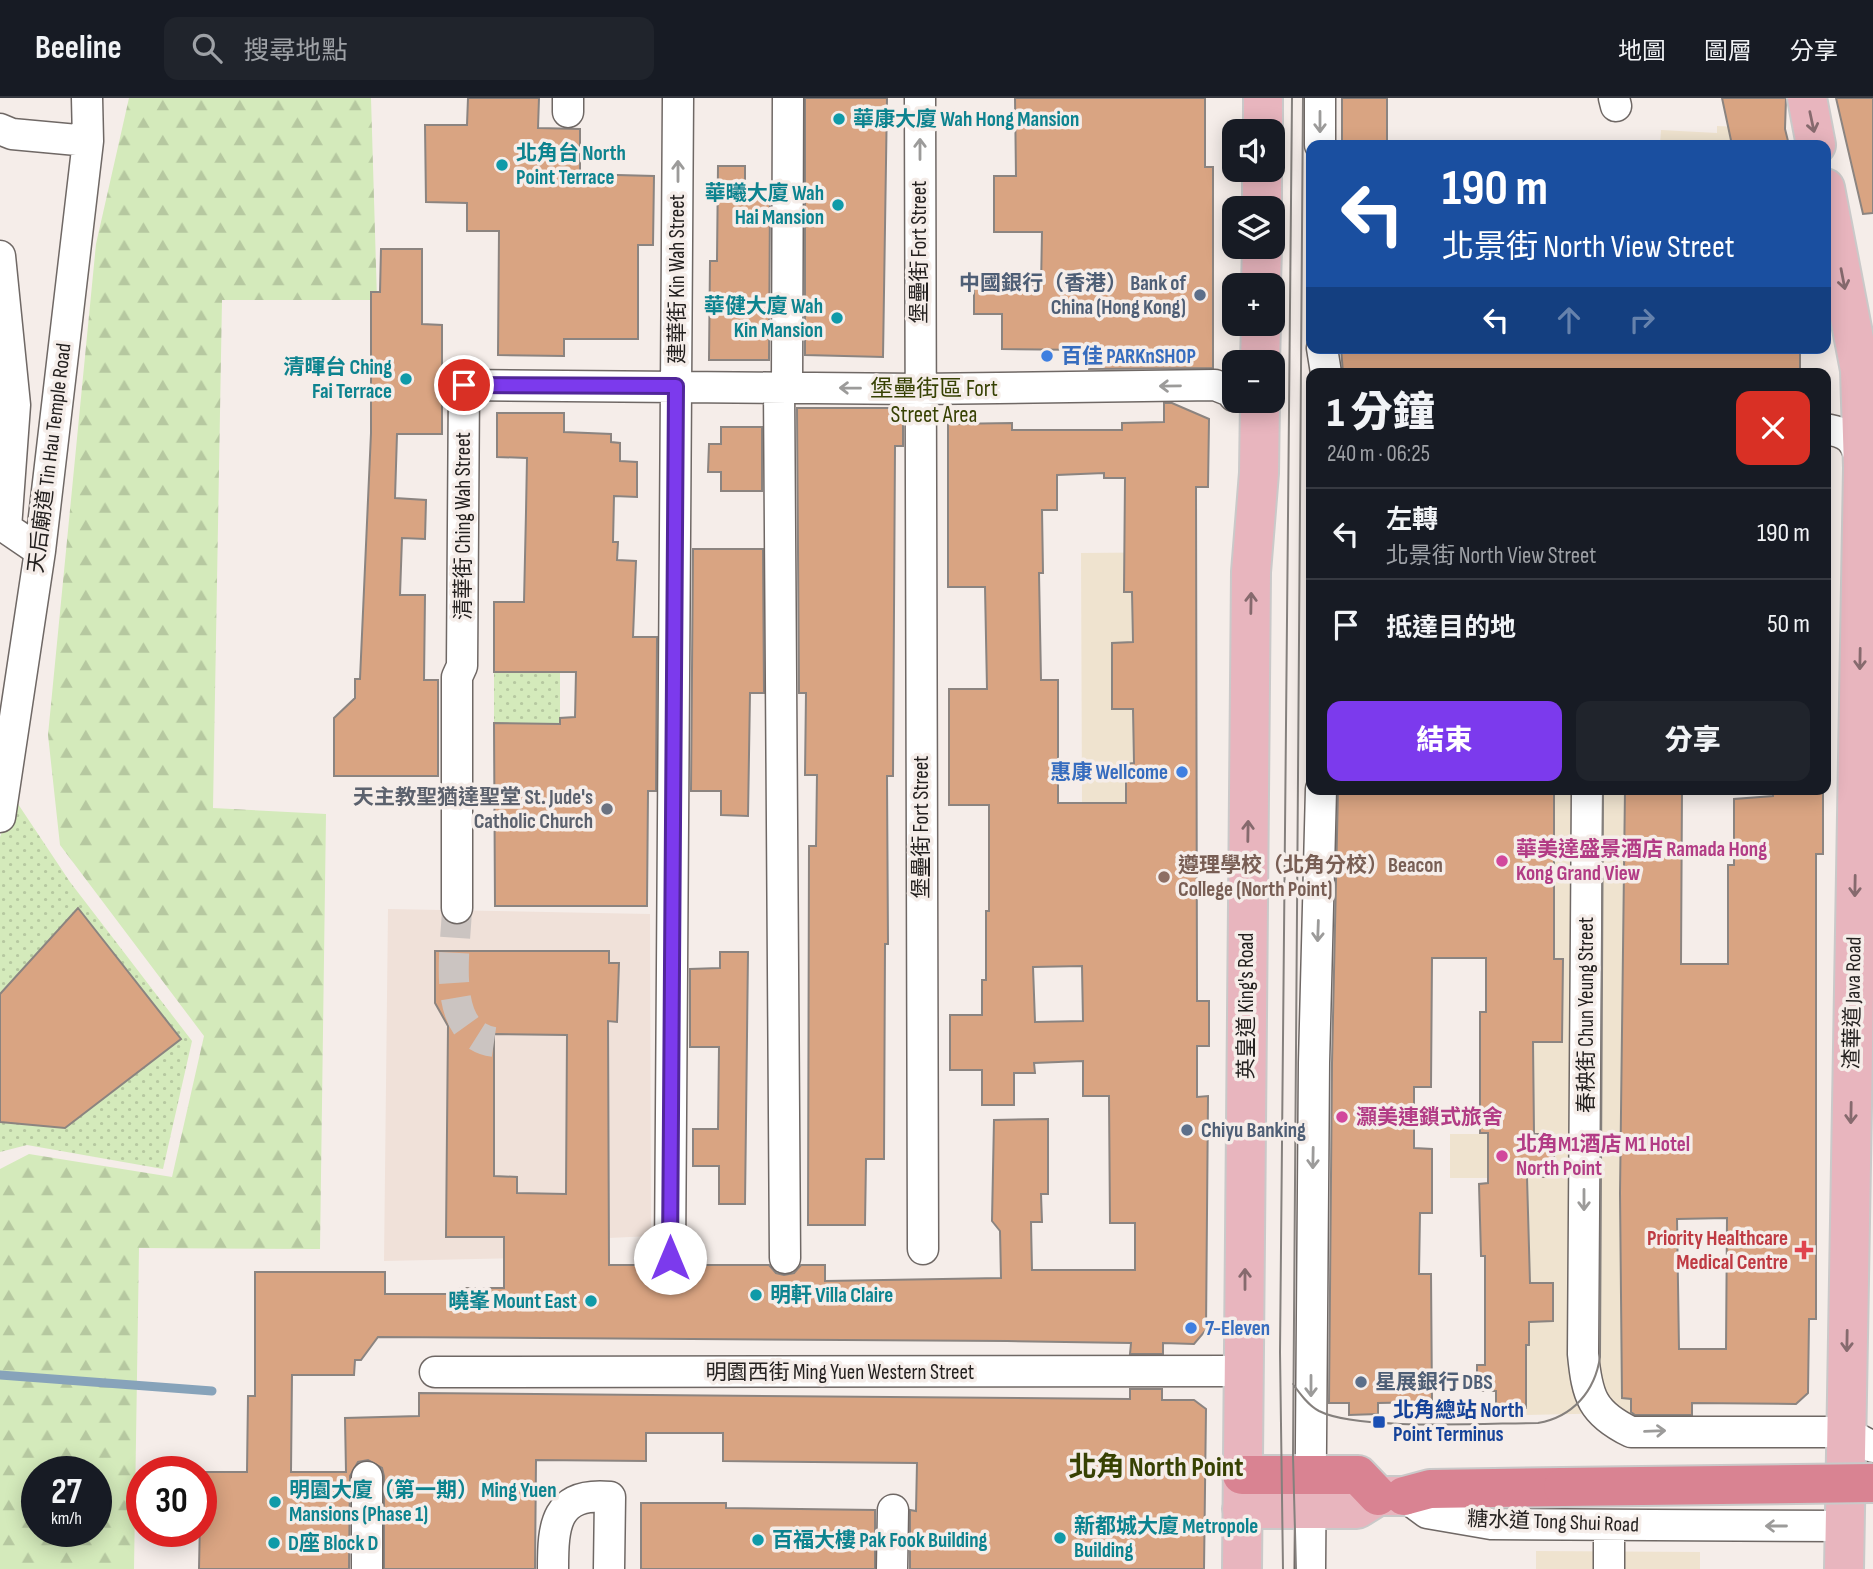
<!DOCTYPE html>
<html lang="zh-TW">
<meta charset="utf-8">
<style>
body{margin:0;font-family:"Sofia Sans Condensed","Noto Sans TC",sans-serif;background:#20242c;color:#f1f3f6;height:100vh;display:flex;flex-direction:column;font-size:26px;white-space:nowrap}
*{box-sizing:border-box;margin:0}
p{font-size:23px;color:#9ea1a6}
.icon{flex:none;width:38px;height:38px;fill:none;stroke:currentColor;stroke-width:2;stroke-linecap:round;stroke-linejoin:round}
.map{position:relative;flex:1;overflow:hidden}
.details{position:absolute;left:1306px;top:270px;width:525px;height:427px;display:flex;flex-direction:column;background:#171b24;border-radius:14px;box-shadow:0 4px 18px #0003}
.details>*{flex:none}
.guide{position:absolute;left:1306px;top:42px;width:525px;height:214px;border-radius:14px;box-shadow:0 4px 18px #0003;background:#1a4fa0;color:#fff;overflow:hidden}
.buttons{position:absolute;left:1222px;top:21px;display:grid;gap:14px}
.buttons a{display:grid;place-items:center;width:63px;height:63px;border-radius:14px;background:#171b24;box-shadow:0 4px 18px #0003;font-size:35px}
.speed{position:absolute;left:21px;top:1358px;display:flex;gap:14px;font-size:35px;font-weight:700;text-align:center}
.speed>*{display:grid;place-content:center;width:91px;height:91px;border-radius:50%;background:#171b24;box-shadow:0 4px 18px #0003;line-height:1}
.speed small{font-size:18px;font-weight:400}
.speed .limit{border:10px solid #d22;background:#fff;color:#111}
.pin{position:absolute;display:grid;place-items:center;width:60px;height:60px;color:#fff;margin:-30px;border:4px solid #fff;border-radius:50%;box-shadow:0 2px 7px #0007}
.me{position:absolute;width:77px;margin:-38px;rotate:0deg;stroke-linejoin:round;filter:drop-shadow(0 0 5px #0008)}
.turn{display:flex;align-items:center;gap:24px;height:147px;padding:0 21px;font-size:32px}
.turn .icon{width:91px;height:91px;stroke-width:2.5}
.turn b{display:block;font-size:49px;line-height:60px}
.lanes{display:flex;align-items:center;height:66px;padding:0 21px;background:#0003;justify-content:center;gap:35px;direction:ltr}
.lanes .off{opacity:.35}
.round{display:grid;place-items:center;flex:none;width:74px;height:74px;border-radius:14px;background:#20242c}
.head{display:flex;align-items:center;justify-content:space-between;height:119px;padding:0 21px}
h1{font-size:42px;font-weight:800;line-height:52px}
.primary-button{display:flex;gap:14px;margin-top:auto;padding:14px 21px}
.primary-button a{flex:1;height:80px;border-radius:14px;background:#7c3aed;color:#fff;font-size:28px;font-weight:800;line-height:80px;text-align:center}
.primary-button a+a{background:#20242c;color:#f1f3f6}
ul{padding:0;list-style:none}
li{display:flex;align-items:center;gap:21px;height:91px;padding:0 21px;border-top:2px solid #363941}
li div{flex:1}
li b{display:block;font-size:26px}
li em{font-style:normal}
header{display:flex;align-items:center;gap:42px;box-sizing:border-box;height:98px;padding:0 35px;background:#171b24;border-bottom:2px solid #363941}
header strong{font-size:33px}
nav{display:flex;gap:38px;margin-inline-start:auto;font-size:24px}
.search{width:490px;height:63px;background:#20242c;display:flex;align-items:center;gap:18px;box-sizing:border-box;padding:0 24px;border-radius:14px;color:#9ea1a6;font-size:26px}
.map>svg:first-child{display:block}
.commercial{fill:#efe3cf}
.built{fill:#f0e1d9}
.green{fill:url(#green-dots)}
.forest{fill:url(#forest-firs);fill-rule:evenodd}
.lines{fill:none;stroke-linecap:round;stroke-linejoin:round}
.stream{stroke:#87a3ba;stroke-width:9}
.building{fill:#d9a482;stroke:#8b8480;stroke-width:2;fill-rule:evenodd}
.minor-tunnel{stroke:#cbc4c1;stroke-width:30;stroke-dasharray:30 15;stroke-linecap:butt}
.minor-casing{stroke:#6f6865;stroke-width:33}
.major-casing{stroke:#cac9c9;stroke-width:42}
.highway-casing{stroke:#cac9c9;stroke-width:42}
.minor{stroke:#fff;stroke-width:30}
.major{stroke:#e8b5be;stroke-width:38}
.highway{stroke:#d98392;stroke-width:38}
.tram{stroke:#85807d;stroke-width:2}
.highway-bridge-casing{stroke:#cac9c9;stroke-width:42;stroke-linecap:butt}
.highway-bridge{stroke:#d98392;stroke-width:38}
.oneway{stroke:#9c9b9a}
.oneway2{stroke:#866a6e}
.route-casing{stroke:#51269a;stroke-width:18}
.route{stroke:#7c3aed;stroke-width:12}
.culture-dot{fill:#0f9aa8;stroke:#f5ede9;stroke-width:2.5}
.service-dot{fill:#5c6f8a;stroke:#f5ede9;stroke-width:2.5}
.shop-dot{fill:#3f7fe0;stroke:#f5ede9;stroke-width:2.5}
.worship-dot{fill:#6b7280;stroke:#f5ede9;stroke-width:2.5}
.hotel-dot{fill:#d1479c;stroke:#f5ede9;stroke-width:2.5}
.education-dot{fill:#8d6e63;stroke:#f5ede9;stroke-width:2.5}
.health-dot{fill:#e0444e;stroke:#f5ede9;stroke-width:2.5}
.transit-dot{fill:#1a4fb4;stroke:#f5ede9;stroke-width:2.5}
.labels{text-anchor:middle;dominant-baseline:central;stroke-width:7;stroke-linejoin:round;paint-order:stroke}
.culture-label{font-size:21px;font-weight:bold;fill:#0d838f;stroke:#f5ede9;text-anchor:start}
.street-label{font-size:21px;fill:#23201f;stroke:#f5ede9}
.service-label{font-size:21px;font-weight:bold;fill:#4e5e75;stroke:#f5ede9;text-anchor:start}
.shop-label{font-size:21px;font-weight:bold;fill:#366cbe;stroke:#f5ede9;text-anchor:start}
.worship-label{font-size:21px;font-weight:bold;fill:#5b616d;stroke:#f5ede9;text-anchor:end}
.hotel-label{font-size:21px;font-weight:bold;fill:#b23c85;stroke:#f5ede9;text-anchor:start}
.education-label{font-size:21px;font-weight:bold;fill:#785e54;stroke:#f5ede9;text-anchor:start}
.health-label{font-size:21px;font-weight:bold;fill:#be3a42;stroke:#f5ede9;text-anchor:end}
.transit-label{font-size:21px;font-weight:bold;fill:#164399;stroke:#f5ede9;text-anchor:start}
.neighbourhood-label{font-size:23px;fill:#374103;stroke:#f5ede9}
.district-label{font-size:28px;font-weight:bold;fill:#374103;stroke:#f5ede9}
</style>
<header>
<strong>Beeline</strong>
<div class="search"><svg class="icon" aria-label="search" viewBox="0 0 24 24"><circle cx="10" cy="10" r="6"/><path d="M15 15l6 6"/></svg>搜尋地點</div>
<nav><a>地圖</a><a>圖層</a><a>分享</a></nav>
</header>
<div class="map">
<svg width="1873" height="1471" viewBox="0 0 1873 1471">
<defs>
<pattern id="green-dots" width="8" height="8" patternUnits="userSpaceOnUse" patternTransform="scale(1.75)"><rect width="8" height="8" fill="#d4eabb"/><path d="M2 2h.1M6 6h.1" fill="none" stroke="#b6c8a0" stroke-width="1.8" stroke-linecap="round"/></pattern>
<pattern id="forest-firs" width="22" height="20" patternUnits="userSpaceOnUse" patternTransform="scale(1.75)"><rect width="22" height="20" fill="#d4eabb"/><path d="M5 1l3.5 6h-7zM16 11l3.5 6h-7z" fill="#b6c8a0"/></pattern>
</defs>
<rect width="100%" height="100%" fill="#f5ede9"/>
<path class="commercial" d="M1717 28 1785 31 1789 47H1660L1661 32 1717 35Z
M1196 454 1197 732 1174 734H1197V822L1082 705 1081 455Z
M1450 691H1656L1667 1314 1526 1317 1522 1080H1450V1036H1521L1518 860H1450Z
M1536 1453 1700 1454V1471H1536Z"/>
<path class="built" d="M388 811 650 816 651 1138 609 1140V1158L384 1163Z"/>
<path class="green" d="M560 573V626L494 625V574Z
M14 700 70 784 192 943 163 1071 27 1047 0 1054V739Z"/>
<path class="forest" d="M129 0H371L377 202H222L213 710 326 716 320 1151 139 1150 134 1471H0V1071L29 1056 172 1079 204 938 60 747 48 637 96 146ZM37 1374H96V1433H37Z"/>
<g class="lines">
<path class="stream" d="M0 1277 212 1293"/>
</g>
<path class="building" d="M468 0H539L538 30 580 31V76L654 78 653 147H638V241H564V258L498 257 499 133H467V105L426 104 425 27H467Z
M805 0H887L883 259 805 257Z
M1015 0H1205V69H1213V270L1089 271V252L1002 251V216H974V188H1041L1042 134H994V78H1016Z
M1342 0H1387V47H1342Z
M1722 0H1786L1785 31 1789 47H1732Z
M1836 0H1873V115L1863 116Z
M718 68H745V100L770 99 769 262H709L710 163H717Z
M381 151H422V226L442 227V336H397L395 400 426 402 425 441 402 440 400 497H425L424 582H438V678H334V620L355 600V581H360L371 335V194H380Z
M1341 250H1800V275H1343Z
M1164 305H1172L1209 321 1208 389H1196L1197 903H1209V948H1197V999L1208 998 1206 1232 1194 1246 1163 1245V1256H1130L1131 1245 1007 1243 378 1239 361 1262H355L354 1277H292L291 1374H346L345 1320 419 1318V1295L1130 1301V1291H1162V1302H1194L1206 1311 1204 1471H910V1412L916 1413 917 1365 723 1363V1335H646V1363L536 1362 535 1471H384V1378L382 1370 368 1362 358 1364 350 1378 349 1471H199L201 1374H247L248 1298H255V1174H385V1196H460V1190H504V1139H446L448 928 435 905V853H609V865H619L617 924 608 923 609 1167H654L661 1175 671 1177 687 1167H769L776 1175 784 1177 794 1175 801 1167H825V1183L1001 1180 1000 1133 992 1123 994 1022 1048 1021V1096H1041L1042 1124H1031L1032 1172H1135V1125H1110L1109 998H1083V963L1034 965 1035 975H1014V1007H982V972H950V917H982V882H986V813H989V707H949V591H987L985 489H948V326L1012 325V332H1122V325L1164 324ZM1104 375V380H1125L1124 494H1132L1133 544 1112 545V611H1133L1134 665 1126 666V705H1058V582H1041L1039 475H1043L1042 412H1057V377ZM1082 868 1083 923 1035 924 1033 869ZM494 936 567 937 566 1096 517 1095V1079L494 1078Z
M797 310H896L895 319H903V348H895L893 678H887L888 846H885L884 1061H866L865 1127H808L809 748H816L817 677H805L806 595H799Z
M497 315H564V334L611 336V344L620 345V363L637 364V399L614 398 613 444H618L617 462 636 463 633 539H657L656 693H648L647 808H495L494 625 560 626V620L575 619 576 574H494V504H524L526 414 527 360 497 359Z
M721 329H762V393H721V374H708L709 346H721Z
M693 451H763L764 595H750L748 718 721 717V693H691Z
M1338 691H1554V861H1563L1562 944H1533L1534 1036H1554V1079H1527L1530 1185H1553V1223L1529 1224V1247H1526V1310H1496V1293H1477V1267H1485V1158H1481L1479 1086 1488 1085V1035H1480V914H1486V860H1432L1431 989H1414V1050L1432 1051V1115H1420L1419 1176H1431L1432 1304 1378 1305V1316L1349 1317V1305H1329L1332 965Z
M1625 691H1682L1681 866H1728V767H1734V701L1773 698V691H1823V756H1816V1221H1809L1808 1295 1796 1306 1692 1305V1317H1635L1631 1314V1301L1622 1300 1620 1095ZM1727 1120 1726 1251H1679L1677 1121Z
M78 810 181 941 65 1030 0 1024V896Z
M720 854H748L745 1106H719V1068H693V1031H718L719 949H690V871L720 870Z
M641 1405H726V1410L875 1412V1471H641Z"/>
<g class="lines">
<path class="minor-tunnel" d="M457 810C456 851 439 936 494 944"/>
<defs>
<path id="minor" d="M920 0 923 1151
M1320 0V47
M1614 0 1616 8
M568 14V0
M0 31 12 36 88 43
M0 158 15 307 6 430 40 453
M1322 250 1326 275
M779 289 785 1160
M787 289 788 0
M1825 331C1851 335 1855 342 1862 366
M1587 691 1583 1256C1587 1298 1592 1315 1631 1334H1845L1873 1349
M0 719 40 453 88 43 87 0
M457 810V579L462 568 464 287 919 291 1215 287 1230 293 1234 298
M670 1160 678 0
M435 1274 1244 1273
M1404 1398 1427 1415 1491 1426 1844 1428
M367 1471V1379
M553 1471C553 1427 555 1394 610 1399L609 1471
M892 1471 893 1412
M1310 1471 1314 965 1321 691
M1609 1471V1428"/>
<path id="major" d="M1807 0 1816 47
M1263 33V0
M1825 90 1860 272 1863 370 1844 1471
M1262 110V72
M1261 187 1262 149
M1260 264 1261 226
M1242 1411H1357L1378 1398H1404
M1242 1471 1251 474 1259 375 1260 303"/>
<path id="highway" d="M1242 1377H1358L1378 1398
M1404 1398 1430 1391 1563 1389"/>
</defs>
<use href="#minor" class="minor-casing"/>
<use href="#major" class="major-casing"/>
<use href="#highway" class="highway-casing"/>
<use href="#minor" class="minor"/>
<use href="#major" class="major"/>
<use href="#highway" class="highway"/>
<path class="tram" d="M1293 1286C1300 1296 1308 1307 1319 1313 1358 1333 1489 1325 1538 1325 1573 1319 1595 1293 1600 1259L1603 691
M1283 1471 1280 1254 1292 0
M1296 1471 1293 1358 1303 0"/>
<defs>
<path id="highway-bridge" d="M1563 1389 1873 1385"/>
</defs>
<use href="#highway-bridge" class="highway-bridge-casing"/>
<use href="#highway-bridge" class="highway-bridge"/>
</g>
<defs><path id="oneway-shaft" d="M-6 0H5M1.5-3L5.5 0L1.5 3" fill="none" stroke-width="1.6" stroke-linecap="round" stroke-linejoin="round" transform="scale(1.75)"/></defs>
<g class="oneway">
<use href="#oneway-shaft" transform="translate(1320 24) rotate(90)"/>
<use href="#oneway-shaft" transform="translate(920 51) rotate(-90)"/>
<use href="#oneway-shaft" transform="translate(678 73) rotate(-90)"/>
<use href="#oneway-shaft" transform="translate(1170 288) rotate(179)"/>
<use href="#oneway-shaft" transform="translate(850 290) rotate(-179)"/>
<use href="#oneway-shaft" transform="translate(1318 833) rotate(92)"/>
<use href="#oneway-shaft" transform="translate(1313 1060) rotate(91)"/>
<use href="#oneway-shaft" transform="translate(1584 1102) rotate(90)"/>
<use href="#oneway-shaft" transform="translate(1311 1288) rotate(90)"/>
<use href="#oneway-shaft" transform="translate(1655 1333) rotate(-2)"/>
<use href="#oneway-shaft" transform="translate(1776 1428) rotate(-180)"/>
</g>
<g class="oneway2">
<use href="#oneway-shaft" transform="translate(1812 24) rotate(78)"/>
<use href="#oneway-shaft" transform="translate(1843 181) rotate(79)"/>
<use href="#oneway-shaft" transform="translate(1251 505) rotate(-89)"/>
<use href="#oneway-shaft" transform="translate(1860 561) rotate(91)"/>
<use href="#oneway-shaft" transform="translate(1248 733) rotate(-89)"/>
<use href="#oneway-shaft" transform="translate(1855 788) rotate(91)"/>
<use href="#oneway-shaft" transform="translate(1851 1015) rotate(91)"/>
<use href="#oneway-shaft" transform="translate(1245 1181) rotate(-90)"/>
<use href="#oneway-shaft" transform="translate(1847 1243) rotate(91)"/>
</g>
<g class="lines">
<defs>
<path id="route" d="M464 287 676 288 670 1160"/>
</defs>
<use href="#route" class="route-casing"/>
<use href="#route" class="route"/>
</g>
<g class="culture-dot">
<circle cx="839" cy="21" r="7"/>
<circle cx="502" cy="67" r="7"/>
<circle cx="838" cy="107" r="7"/>
<circle cx="837" cy="220" r="7"/>
<circle cx="406" cy="281" r="7"/>
<circle cx="756" cy="1197" r="7"/>
<circle cx="591" cy="1203" r="7"/>
<circle cx="275" cy="1404" r="7"/>
<circle cx="1060" cy="1440" r="7"/>
<circle cx="758" cy="1442" r="7"/>
<circle cx="274" cy="1445" r="7"/>
</g>
<g class="service-dot">
<circle cx="1200" cy="197" r="7"/>
<circle cx="1187" cy="1032" r="7"/>
<circle cx="1361" cy="1284" r="7"/>
</g>
<g class="shop-dot">
<circle cx="1047" cy="258" r="7"/>
<circle cx="1182" cy="674" r="7"/>
<circle cx="1191" cy="1230" r="7"/>
</g>
<circle class="worship-dot" cx="607" cy="711" r="7"/>
<g class="hotel-dot">
<circle cx="1502" cy="763" r="7"/>
<circle cx="1342" cy="1019" r="7"/>
<circle cx="1502" cy="1058" r="7"/>
</g>
<circle class="education-dot" cx="1164" cy="779" r="7"/>
<path class="health-dot" d="M1800.5 1141.5h7v7h7v7h-7v7h-7v-7h-7v-7h7z"/>
<rect class="transit-dot" x="1372" y="1317" width="14" height="14" rx="3.5"/>
<g class="labels">
<g class="culture-label">
<text x="853" y="21">華康大廈 Wah Hong Mansion</text>
<text x="516" y="55">北角台 North<tspan x="516" dy="24">Point Terrace</tspan></text>
<text x="824" y="95" text-anchor="end">華曦大廈 Wah<tspan x="824" dy="24">Hai Mansion</tspan></text>
<text x="823" y="208" text-anchor="end">華健大廈 Wah<tspan x="823" dy="24">Kin Mansion</tspan></text>
<text x="392" y="269" text-anchor="end">清暉台 Ching<tspan x="392" dy="24">Fai Terrace</tspan></text>
<text x="770" y="1197">明軒 Villa Claire</text>
<text x="577" y="1203" text-anchor="end">曉峯 Mount East</text>
<text x="289" y="1392">明園大廈（第一期） Ming Yuen<tspan x="289" dy="24">Mansions (Phase 1)</tspan></text>
<text x="1074" y="1428">新都城大廈 Metropole<tspan x="1074" dy="24">Building</tspan></text>
<text x="772" y="1442">百福大樓 Pak Fook Building</text>
<text x="288" y="1445">D座 Block D</text>
</g>
<g class="street-label">
<text transform="translate(919 154) rotate(-90)">堡壘街 Fort Street</text>
<text transform="translate(677 181) rotate(-90)">建華街 Kin Wah Street</text>
<text transform="translate(50 360) rotate(-83)">天后廟道 Tin Hau Temple Road</text>
<text transform="translate(463 428) rotate(-90)">清華街 Ching Wah Street</text>
<text transform="translate(921 729) rotate(-90)">堡壘街 Fort Street</text>
<text transform="translate(1853 905) rotate(-89)">渣華道 Java Road</text>
<text transform="translate(1246 908) rotate(-90)">英皇道 King's Road</text>
<text transform="translate(1586 917) rotate(-90)">春秧街 Chun Yeung Street</text>
<text x="840" y="1274">明園西街 Ming Yuen Western Street</text>
<text transform="translate(1553 1424) rotate(2)">糖水道 Tong Shui Road</text>
</g>
<g class="service-label">
<text x="1186" y="185" text-anchor="end">中國銀行（香港） Bank of<tspan x="1186" dy="24">China (Hong Kong)</tspan></text>
<text x="1201" y="1032">Chiyu Banking</text>
<text x="1375" y="1284">星展銀行 DBS</text>
</g>
<g class="shop-label">
<text x="1061" y="258">百佳 PARKnSHOP</text>
<text x="1168" y="674" text-anchor="end">惠康 Wellcome</text>
<text x="1205" y="1230">7-Eleven</text>
</g>
<g class="worship-label">
<text x="593" y="699">天主教聖猶達聖堂 St. Jude's<tspan x="593" dy="24">Catholic Church</tspan></text>
</g>
<g class="hotel-label">
<text x="1516" y="751">華美達盛景酒店 Ramada Hong<tspan x="1516" dy="24">Kong Grand View</tspan></text>
<text x="1356" y="1019">灝美連鎖式旅舍</text>
<text x="1516" y="1046">北角M1酒店 M1 Hotel<tspan x="1516" dy="24">North Point</tspan></text>
</g>
<g class="education-label">
<text x="1178" y="767">遵理學校（北角分校）Beacon<tspan x="1178" dy="24">College (North Point)</tspan></text>
</g>
<g class="health-label">
<text x="1788" y="1140">Priority Healthcare<tspan x="1788" dy="24">Medical Centre</tspan></text>
</g>
<g class="transit-label">
<text x="1393" y="1312">北角總站 North<tspan x="1393" dy="24">Point Terminus</tspan></text>
</g>
<g class="neighbourhood-label">
<text x="934" y="291">堡壘街區 Fort<tspan x="934" dy="26">Street Area</tspan></text>
</g>
<g class="district-label">
<text x="1156" y="1369">北角 North Point</text>
</g>
</g>
</svg>
<div class="buttons">
<a><svg class="icon" aria-label="sound" viewBox="0 0 24 24"><path d="M4 9h4l5-4v14l-5-4H4zM17 9q2 3 0 6"/></svg></a>
<a><svg class="icon" aria-label="layers" viewBox="0 0 24 24"><path d="M12 4l9 5-9 5-9-5zM3 14l9 5 9-5"/></svg></a>
<a>+</a>
<a>−</a>
</div>
<div class="speed"><div>27<small>km/h</small></div><div class="limit">30</div></div>
<div class="pin" style="left:464px;top:287px;background:#d93025"><svg class="icon" aria-label="arrive" viewBox="0 0 24 24"><path d="M6 21V4h12l-3 4 3 4H6"/></svg></div>
<svg class="me" style="left:670px;top:1160px" viewBox="-20 -20 40 40"><circle r="19" fill="#fff"/><path d="M0-13L10 11 0 6-10 11z" fill="#7c3aed"/></svg>
<div class="guide">
<div class="turn"><svg class="icon" aria-label="left" viewBox="0 0 24 24"><path d="M17 20v-9H6M10 6l-5 5 5 5"/></svg><div><b>190 m</b>北景街 North View Street</div></div>
<div class="lanes"><svg class="icon" aria-label="left" viewBox="0 0 24 24"><path d="M17 20v-9H6M10 6l-5 5 5 5"/></svg><svg class="icon off" aria-label="ahead" viewBox="0 0 24 24"><path d="M12 20V5M6 11l6-6 6 6"/></svg><svg class="icon off" aria-label="right" viewBox="0 0 24 24"><path d="M7 20v-9h11M14 6l5 5-5 5"/></svg></div>
</div>
<section class="details">
<div class="head"><div><h1>1 分鐘</h1><p>240 m · 06:25</p></div><a class="round" style="background:#d93025;color:#fff"><svg class="icon" aria-label="close" viewBox="0 0 24 24"><path d="M6 6l12 12M18 6L6 18"/></svg></a></div>
<ul>
<li><svg class="icon" aria-label="left" viewBox="0 0 24 24"><path d="M17 20v-9H6M10 6l-5 5 5 5"/></svg><div><b>左轉</b><p>北景街 North View Street</p></div><em>190 m</em></li>
<li><svg class="icon" aria-label="arrive" viewBox="0 0 24 24"><path d="M6 21V4h12l-3 4 3 4H6"/></svg><div><b>抵達目的地</b></div><em>50 m</em></li>
</ul>
<div class="primary-button"><a>結束</a><a>分享</a></div>
</section>
</div>
